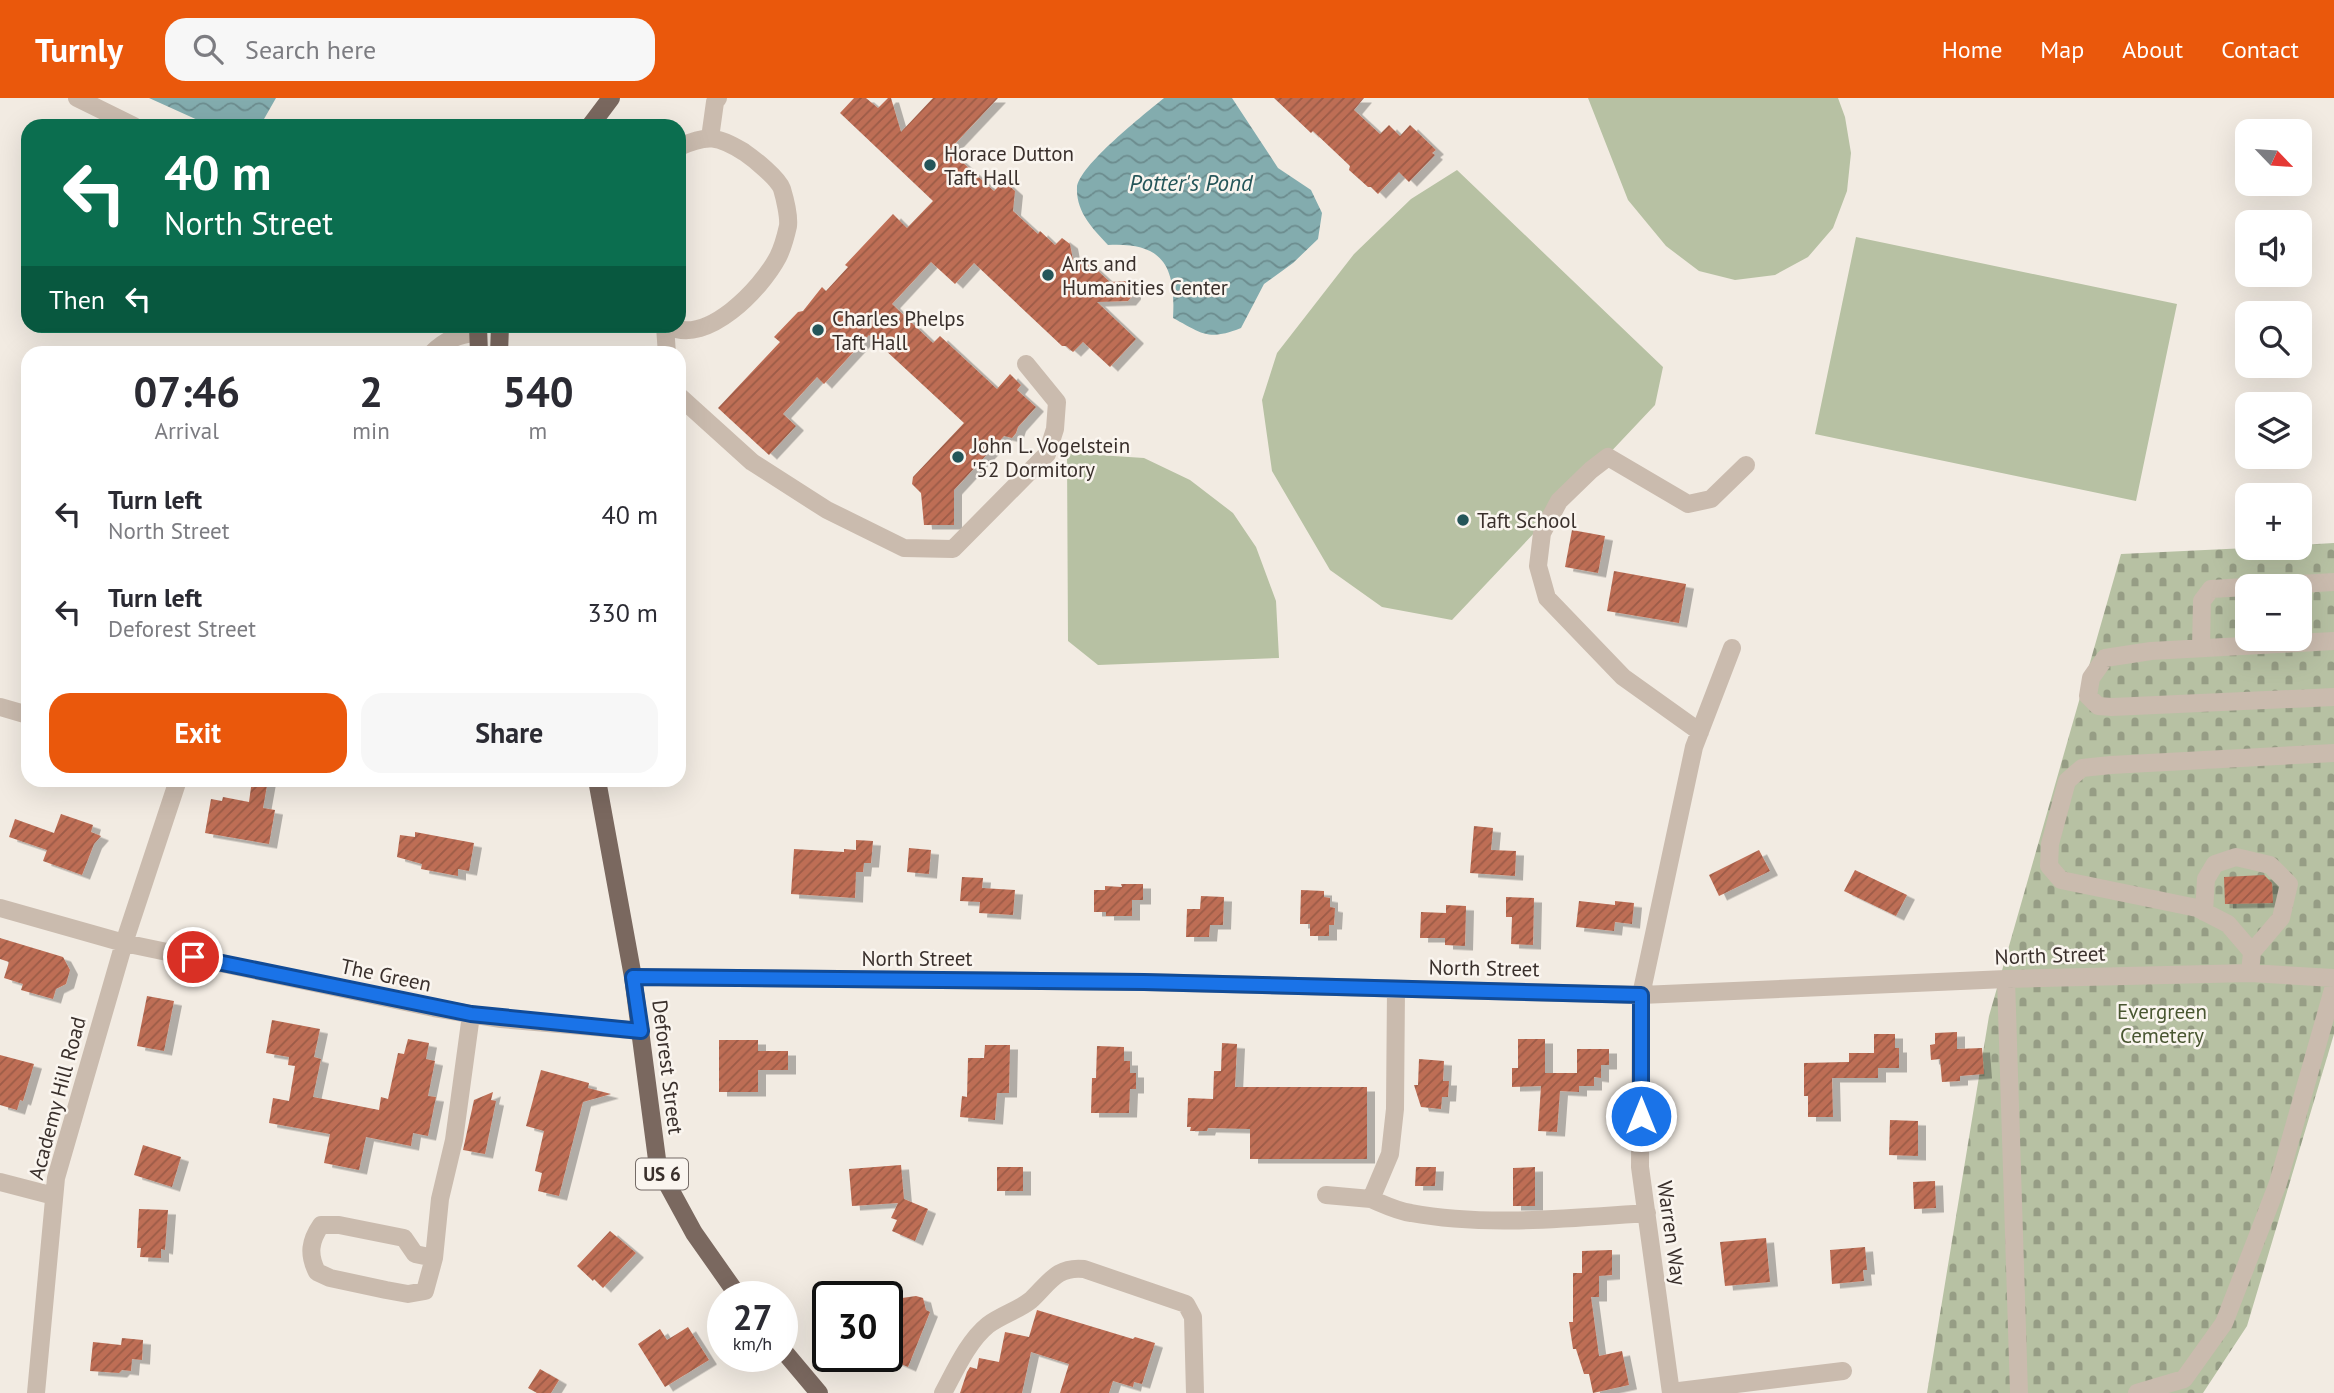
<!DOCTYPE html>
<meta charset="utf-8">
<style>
body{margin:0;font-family:"PT Sans",sans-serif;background:#f7f7f7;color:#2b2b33;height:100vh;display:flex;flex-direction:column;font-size:26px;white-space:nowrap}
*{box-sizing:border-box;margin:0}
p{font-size:23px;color:#7c7c81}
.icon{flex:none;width:38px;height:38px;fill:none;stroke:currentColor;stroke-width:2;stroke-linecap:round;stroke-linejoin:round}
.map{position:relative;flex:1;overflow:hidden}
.sheet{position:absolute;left:21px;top:248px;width:665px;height:441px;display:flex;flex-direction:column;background:#fff;border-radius:21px;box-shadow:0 7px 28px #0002}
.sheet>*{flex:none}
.top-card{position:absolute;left:21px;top:21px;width:665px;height:214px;border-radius:21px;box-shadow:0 7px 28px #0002;background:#0b6e4f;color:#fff;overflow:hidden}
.needle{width:46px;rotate:115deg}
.controls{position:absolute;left:2235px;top:21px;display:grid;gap:14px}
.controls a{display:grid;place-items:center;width:77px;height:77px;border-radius:14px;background:#fff;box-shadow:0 7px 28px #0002;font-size:35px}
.speed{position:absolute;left:707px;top:1183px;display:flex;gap:14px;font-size:35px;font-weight:700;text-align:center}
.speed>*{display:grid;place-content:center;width:91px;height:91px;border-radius:50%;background:#fff;box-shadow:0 7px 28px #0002;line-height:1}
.speed small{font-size:18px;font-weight:400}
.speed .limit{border:4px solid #111;border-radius:10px;background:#fff;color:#111}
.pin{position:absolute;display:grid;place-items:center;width:60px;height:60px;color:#fff;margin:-30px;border:4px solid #fff;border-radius:50%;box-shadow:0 2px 7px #0007}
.me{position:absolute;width:77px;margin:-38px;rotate:0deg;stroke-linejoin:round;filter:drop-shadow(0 0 5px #0008)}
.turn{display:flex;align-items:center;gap:24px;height:147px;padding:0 28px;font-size:32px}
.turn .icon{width:91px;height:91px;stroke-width:2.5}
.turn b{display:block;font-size:49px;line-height:60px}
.then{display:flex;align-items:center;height:66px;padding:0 28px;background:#0003;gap:14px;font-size:26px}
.eta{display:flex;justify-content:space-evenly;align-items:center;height:119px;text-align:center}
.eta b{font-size:42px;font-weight:800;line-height:49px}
.action{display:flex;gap:14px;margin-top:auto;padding:14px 28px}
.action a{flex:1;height:80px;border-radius:21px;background:#ea580c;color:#fff;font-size:28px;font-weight:800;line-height:80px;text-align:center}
.action a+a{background:#f7f7f7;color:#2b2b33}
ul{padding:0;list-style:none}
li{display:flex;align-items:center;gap:21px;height:98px;padding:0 28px}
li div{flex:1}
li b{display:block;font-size:26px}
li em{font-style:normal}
header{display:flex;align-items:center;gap:42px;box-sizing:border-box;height:98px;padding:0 35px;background:#ea580c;color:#fff}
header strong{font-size:33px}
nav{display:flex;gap:38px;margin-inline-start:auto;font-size:24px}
.search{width:490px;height:63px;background:#f7f7f7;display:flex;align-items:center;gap:18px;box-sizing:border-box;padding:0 24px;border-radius:21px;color:#7c7c81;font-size:26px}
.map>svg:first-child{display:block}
.cemetery{fill:url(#cemetery-stones);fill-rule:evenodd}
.pitch{fill:#b7c1a3}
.water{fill:url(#water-waves)}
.building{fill:url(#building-hatch);filter:url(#shadow)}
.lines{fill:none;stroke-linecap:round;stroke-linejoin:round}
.minor{stroke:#cabbae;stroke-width:18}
.major{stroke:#7a685f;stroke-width:18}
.route-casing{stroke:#114b97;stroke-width:18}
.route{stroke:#1a73e8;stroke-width:12}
.poi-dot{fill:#245559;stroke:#faf5ef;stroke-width:2.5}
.labels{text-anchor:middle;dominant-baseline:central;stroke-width:5;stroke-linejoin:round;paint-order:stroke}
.shield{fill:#faf5ef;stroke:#746b66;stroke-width:2}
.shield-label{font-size:19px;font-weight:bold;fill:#3a302c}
.poi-label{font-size:21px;fill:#3a302c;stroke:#faf5ef;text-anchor:start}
.street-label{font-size:21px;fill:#3a302c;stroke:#faf5ef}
.park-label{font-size:21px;fill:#495631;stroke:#faf5ef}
.water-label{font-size:23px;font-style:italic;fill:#245559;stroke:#faf5ef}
</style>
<header>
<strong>Turnly</strong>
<div class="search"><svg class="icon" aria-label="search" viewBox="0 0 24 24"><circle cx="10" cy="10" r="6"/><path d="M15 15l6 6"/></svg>Search here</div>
<nav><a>Home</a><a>Map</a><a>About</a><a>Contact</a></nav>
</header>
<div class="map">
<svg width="2334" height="1295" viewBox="0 0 2334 1295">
<defs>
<pattern id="cemetery-stones" width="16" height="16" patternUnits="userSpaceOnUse" patternTransform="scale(1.75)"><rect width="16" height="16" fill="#b7c1a3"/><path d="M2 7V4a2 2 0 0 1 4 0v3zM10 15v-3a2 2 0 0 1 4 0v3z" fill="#969d85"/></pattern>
<pattern id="water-waves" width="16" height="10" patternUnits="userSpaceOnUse" patternTransform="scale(1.75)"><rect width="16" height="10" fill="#83acae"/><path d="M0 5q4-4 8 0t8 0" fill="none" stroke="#6c8c8e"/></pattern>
<pattern id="building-hatch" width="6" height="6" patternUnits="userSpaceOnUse" patternTransform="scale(1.75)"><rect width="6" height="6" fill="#be6e55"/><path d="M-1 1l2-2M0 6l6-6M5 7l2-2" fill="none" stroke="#9b5b47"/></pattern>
<filter id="shadow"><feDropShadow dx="8" dy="4.5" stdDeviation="0" flood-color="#0004"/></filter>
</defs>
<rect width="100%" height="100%" fill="#f2ebe2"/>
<path class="cemetery" d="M2334 445V936L2247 1228 2203 1295H1927L1989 918 2121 456 2247 450H2300V447ZM2247 488H2300V541H2247Z"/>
<path class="pitch" d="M1588 0H1838L1845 19 1851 55 1847 93 1833 130 1808 159 1775 177 1735 182 1699 173 1666 148 1628 102Z
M1457 72 1663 269 1655 307 1452 522 1382 509 1330 472 1272 373 1262 302 1277 255 1354 156 1411 101Z
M1856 139 2177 206 2136 403 1815 336Z
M1067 355 1144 360 1190 382 1233 415 1256 449 1276 503 1279 560 1098 567 1068 543Z"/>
<path class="water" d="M149 0H276L260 28H211Z
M1164 0H1232L1278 70 1311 92 1322 115 1318 141 1293 165 1264 186 1241 230C1208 243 1203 236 1173 220 1176 168 1163 144 1108 147 1093 131 1076 114 1077 90 1078 68 1146 15 1164 0Z"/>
<path class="building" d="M854 0H866L878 10 888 0H891L901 34 933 0H998L949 52 994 93 1004 83 1015 93 1013 113 1038 136 1040 133 1055 147 1062 140 1070 146 1075 173 1085 161 1110 184 1127 183 1133 189V197L1128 203 1097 204 1136 241 1110 269 1083 244 1073 254 1066 248H1062L974 165 955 186 931 164 892 206 933 245 940 238 997 291 1010 276 1021 287 1017 292 1036 309 1018 329 1016 335 1012 340 1004 338 954 392V427H924L921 395 912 386 913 379 964 325 869 237 824 286 817 279 783 316 796 328 769 357 718 310 780 244 774 239 798 214 803 213 822 189 826 193 848 169 845 167 893 116 907 130 933 103 840 15Z
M1274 0H1364L1354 12 1380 36 1389 27 1400 38 1410 27 1436 52 1432 55 1435 57 1409 84 1399 74 1378 96 1371 89H1368L1349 72 1350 68 1313 33 1311 35Z
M1572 432 1605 438 1598 475 1565 469Z
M1614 473 1686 486 1679 525 1607 513Z
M252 682H268L263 710 275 712 269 746 205 735 211 701 222 703 223 699 249 704Z
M61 716 93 727 91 734 101 738 94 746 82 777 43 763 47 752 9 739 15 721 54 735Z
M1474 728 1493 730 1491 752 1516 753 1515 778 1470 775Z
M415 734 474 745 469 773 458 771V778L421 771 422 766 397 759 400 737 415 739Z
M856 742 873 743 871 765H864L863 774H856L855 800 791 796 794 751 844 754V751L856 752Z
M909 750 931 752 929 776 907 774Z
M1759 752 1770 773 1719 798 1709 777Z
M1855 772 1907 797 1896 818 1844 793Z
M2264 777 2272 785 2273 805 2225 806 2224 779Z
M962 779 983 780 982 790 1015 792 1013 817 979 815 980 804 960 803Z
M1121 786H1143V802H1132V818H1106V814H1094V792H1105V788L1122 789Z
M1301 792 1324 793V799L1330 800V809L1335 810 1334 827H1329V838H1310V826H1300Z
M1201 798 1224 799 1223 827H1210L1209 839H1186L1187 811H1200Z
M1506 799 1534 800 1533 847 1511 846 1512 819H1506Z
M1579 803 1615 807V803L1634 805 1632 826 1615 824 1614 833 1576 829Z
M1446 807 1466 808 1465 848 1445 847V840H1420L1421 814 1446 815Z
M0 840 63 859 70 872 66 886 56 891 53 901 21 892 23 886 4 880 9 864 0 861Z
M147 898 174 903 164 953 137 948Z
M272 922 320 931 314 959 321 961 313 999 379 1012 381 999 388 1001 398 955 404 956 408 941 429 945 426 961 435 963 428 998 436 999 428 1038 413 1035 411 1048 366 1039 359 1072 324 1065 330 1036 269 1025 273 1000 289 1003 295 968 288 967 289 959 266 955Z
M1957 934V951L1982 950 1984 976 1960 978V983L1942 984 1940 961 1931 962 1930 947 1935 946V935Z
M1874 936H1895V950H1899V970H1878V980H1832L1833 1019H1808V998H1804V965L1849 964V955H1874Z
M1518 941H1545V975H1577V951H1609V967H1601V980L1594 979V988H1579V994L1560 993 1557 1034 1538 1033 1541 988 1512 989V970H1518Z
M719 942H758V953H788V972H758V994H719Z
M1222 945 1237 946 1235 989H1367V1061H1250V1031L1208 1030 1207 1033H1190L1191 1029H1187L1188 1000 1213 1001 1214 973H1221Z
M985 947H1010L1009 995H997L995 1022 960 1019 962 998 967 999 968 960H984Z
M1097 948 1124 949V963H1130V975H1136V991H1130L1129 1015H1091L1092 980H1096Z
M0 957 34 966 23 1003 20 1002 17 1012 0 1007Z
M1419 961 1444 963 1443 983H1449L1448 999H1442L1441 1011 1421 1009 1414 987H1418Z
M541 972 589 985 588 990 611 996 583 1004 559 1098 538 1093 542 1075 535 1073 544 1033 526 1028Z
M493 994 491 1002 496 1003 485 1056 463 1052 474 1002Z
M1890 1022 1918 1023V1058L1889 1057Z
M143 1047 181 1059 172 1089 134 1077Z
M901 1067 904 1101 928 1111 915 1143 892 1133 897 1122 891 1120 898 1105 852 1108 849 1071Z
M997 1069H1023V1093H997Z
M1416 1069H1436L1435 1088H1415Z
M1535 1069V1108H1513V1070Z
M1935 1083 1936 1110 1914 1111 1913 1084Z
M139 1111 168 1112 165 1152 161 1151V1160L140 1159 141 1150H137Z
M610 1133 636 1155 603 1190 594 1181 593 1183 577 1168Z
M1766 1140 1770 1184 1725 1188 1720 1144Z
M1865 1149 1867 1172H1863L1864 1183 1832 1186 1830 1152Z
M1612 1152V1177L1599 1178V1199H1591L1599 1258 1622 1253 1629 1287 1593 1295 1589 1276H1584L1576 1251H1573L1569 1224H1573V1175H1582V1153Z
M916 1198 923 1200 926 1212 930 1214 908 1269 887 1260V1237L902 1200Z
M1037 1212 1133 1241 1135 1239 1155 1245 1142 1286 1134 1284 1133 1289 1113 1283 1109 1295H1060L1069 1266 1031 1254 1022 1295H960L967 1274 970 1269 977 1271 979 1260 999 1264 1005 1234 1029 1239Z
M688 1229 709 1262 665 1289 638 1246 660 1231 667 1242Z
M122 1240 143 1242 142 1262 132 1261 131 1273 122 1272 119 1275 90 1273 93 1244 121 1247Z
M540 1271 559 1282 551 1295H537L528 1290Z"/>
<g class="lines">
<path class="minor" d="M77 0 134 28
M710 40 715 4 718 0
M665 228 667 256
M669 228C707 248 761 191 778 159 782 151 786 137 788 128 789 119 785 101 782 91 778 80 754 61 744 54 718 38 708 36 679 49
M431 256C446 241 458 237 478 234
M679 298 752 364 827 412 904 450 953 451 1047 356 1055 331 1057 304 1026 266
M2334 543 2151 553 2105 560 2091 580 2088 598 2098 608 2112 609 2334 599
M2201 550 2202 503 2211 491 2334 484
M0 609 28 617
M1700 634 1623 579 1547 500 1538 468 1542 435 1559 403 1591 372 1608 359 1688 406 1711 401 1746 367
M0 810 124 845 434 910 501 921 641 933
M2204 814 2206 781 2215 766 2236 759 2270 767 2289 786 2281 820 2252 854
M2250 875 2252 854 2228 826 2197 810 2061 782 2049 768 2050 746 2067 683 2082 670 2111 667 2334 655
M633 879 1144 884 1641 897 2006 881 2250 875 2334 880
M2006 881 2019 1295
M0 1084 54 1098
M1326 1097 1371 1101 1390 1056 1395 1011 1396 891
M1371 1101C1383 1106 1397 1113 1411 1115 1487 1129 1570 1120 1647 1115
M434 1160 415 1156 404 1140 339 1127H321C310 1143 308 1156 317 1174L330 1180 386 1192 408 1196 425 1193 434 1160 440 1101 454 1042 471 917
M1671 1294 1843 1273
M36 1295 56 1080 124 845 178 682
M943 1295C955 1273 968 1243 988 1227 1001 1217 1019 1212 1031 1202 1049 1185 1057 1168 1084 1171L1186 1206 1193 1219 1195 1295
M1671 1295 1640 1069 1641 897 1694 649 1732 550
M2137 1295 2184 1281 2224 1225 2278 1085 2334 888"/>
<path class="major" d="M590 28 611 0
M478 228 479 256
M499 256 500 228
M597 682 633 879 658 1069 694 1135 739 1199
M782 1251 819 1295"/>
</g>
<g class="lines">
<defs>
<path id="route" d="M193 859 471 916 641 933 633 879 1144 884 1641 897V1018"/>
</defs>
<use href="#route" class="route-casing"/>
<use href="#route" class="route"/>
</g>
<g class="poi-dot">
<circle cx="930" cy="67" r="7"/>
<circle cx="1048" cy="177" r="7"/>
<circle cx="818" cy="232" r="7"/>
<circle cx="958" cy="359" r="7"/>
<circle cx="1463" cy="422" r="7"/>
</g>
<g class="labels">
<rect class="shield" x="636" y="1060.5" width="52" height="31" rx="5"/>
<g class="shield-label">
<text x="662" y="1076">US 6</text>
</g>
<g class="poi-label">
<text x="944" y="55">Horace Dutton<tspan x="944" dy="24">Taft Hall</tspan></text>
<text x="1062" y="165">Arts and<tspan x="1062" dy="24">Humanities Center</tspan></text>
<text x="832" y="220">Charles Phelps<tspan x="832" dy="24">Taft Hall</tspan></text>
<text x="972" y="347">John L. Vogelstein<tspan x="972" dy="24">'52 Dormitory</tspan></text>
<text x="1477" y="422">Taft School</text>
</g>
<g class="street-label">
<text transform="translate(2050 857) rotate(-2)">North Street</text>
<text x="917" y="860">North Street</text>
<text transform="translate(1484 870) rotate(1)">North Street</text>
<text transform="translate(386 877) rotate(12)">The Green</text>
<text transform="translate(668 969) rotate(83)">Deforest Street</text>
<text transform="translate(57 1000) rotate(-75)">Academy Hill Road</text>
<text transform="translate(1672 1135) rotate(82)">Warren Way</text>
</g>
<g class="park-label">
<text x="2162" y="913">Evergreen<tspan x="2162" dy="24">Cemetery</tspan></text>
</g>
<g class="water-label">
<text x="1191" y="84">Potter's Pond</text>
</g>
</g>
</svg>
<div class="controls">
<a><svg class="needle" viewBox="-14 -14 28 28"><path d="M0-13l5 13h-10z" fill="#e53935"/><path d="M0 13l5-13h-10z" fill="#7c7c81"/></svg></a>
<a><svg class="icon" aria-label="sound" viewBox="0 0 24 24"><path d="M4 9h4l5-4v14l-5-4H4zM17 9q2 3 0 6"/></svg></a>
<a><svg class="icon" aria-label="search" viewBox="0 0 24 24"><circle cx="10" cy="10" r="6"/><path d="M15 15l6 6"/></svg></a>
<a><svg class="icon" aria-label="layers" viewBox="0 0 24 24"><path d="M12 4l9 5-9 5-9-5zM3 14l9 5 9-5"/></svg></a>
<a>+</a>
<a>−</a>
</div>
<div class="speed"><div>27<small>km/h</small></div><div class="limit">30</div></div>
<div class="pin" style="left:193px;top:859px;background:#d93025"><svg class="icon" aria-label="arrive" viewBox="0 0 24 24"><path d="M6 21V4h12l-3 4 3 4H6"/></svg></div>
<svg class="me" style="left:1641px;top:1018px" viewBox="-20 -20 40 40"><circle r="17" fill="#1a73e8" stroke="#fff" stroke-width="3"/><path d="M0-11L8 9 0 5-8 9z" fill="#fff"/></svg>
<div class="top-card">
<div class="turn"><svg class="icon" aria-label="left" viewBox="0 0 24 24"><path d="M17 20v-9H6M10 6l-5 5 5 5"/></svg><div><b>40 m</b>North Street</div></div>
<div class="then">Then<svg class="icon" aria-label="left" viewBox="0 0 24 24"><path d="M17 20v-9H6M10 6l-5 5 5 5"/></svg></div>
</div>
<section class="sheet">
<div class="eta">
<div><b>07:46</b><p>Arrival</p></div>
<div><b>2</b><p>min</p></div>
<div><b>540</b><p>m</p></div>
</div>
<ul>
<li><svg class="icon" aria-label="left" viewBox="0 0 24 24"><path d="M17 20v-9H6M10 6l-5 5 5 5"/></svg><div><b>Turn left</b><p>North Street</p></div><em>40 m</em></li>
<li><svg class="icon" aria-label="left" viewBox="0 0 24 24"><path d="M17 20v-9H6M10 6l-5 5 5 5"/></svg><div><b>Turn left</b><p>Deforest Street</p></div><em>330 m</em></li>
</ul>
<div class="action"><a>Exit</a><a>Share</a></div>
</section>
</div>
